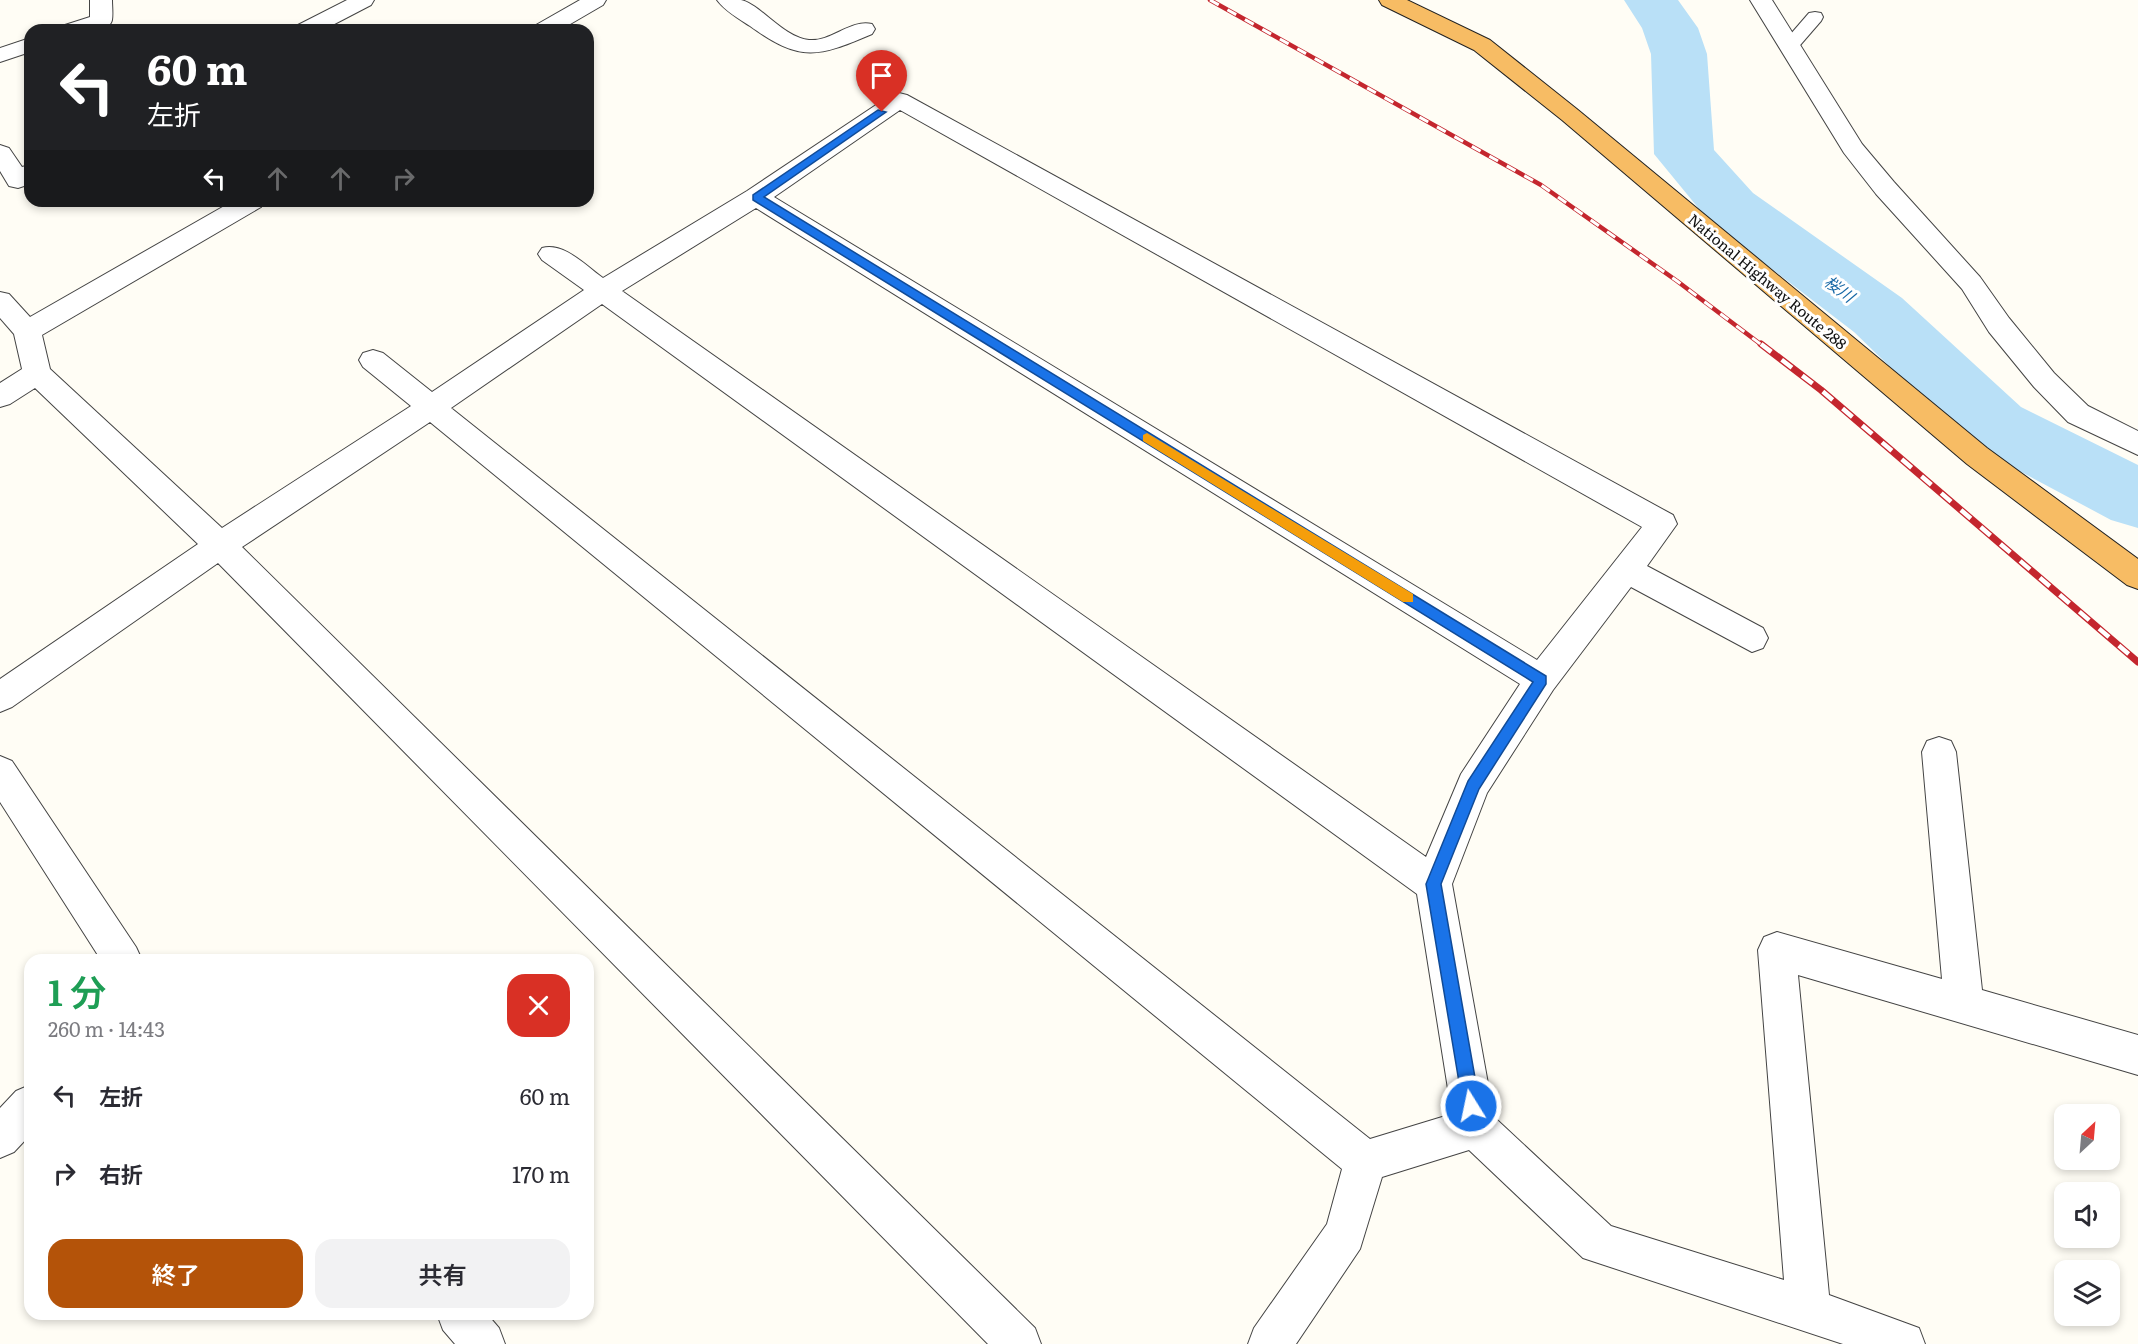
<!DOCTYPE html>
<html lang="ja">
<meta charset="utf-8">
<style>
body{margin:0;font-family:Literata,"Noto Sans JP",serif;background:#f2f2f3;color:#2b2b33;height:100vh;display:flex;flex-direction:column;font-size:22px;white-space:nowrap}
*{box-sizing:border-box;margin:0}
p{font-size:20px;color:#7c7c81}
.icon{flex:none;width:33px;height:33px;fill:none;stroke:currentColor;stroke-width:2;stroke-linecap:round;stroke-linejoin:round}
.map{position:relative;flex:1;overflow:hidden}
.details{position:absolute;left:24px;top:954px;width:570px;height:366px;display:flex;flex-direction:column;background:#fff;border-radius:18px;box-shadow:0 3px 9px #0003}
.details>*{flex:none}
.banner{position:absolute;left:24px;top:24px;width:570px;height:183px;border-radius:18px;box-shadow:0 3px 9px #0003;background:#202124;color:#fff;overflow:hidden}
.needle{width:39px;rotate:26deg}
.buttons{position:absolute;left:2054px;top:1104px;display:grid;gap:12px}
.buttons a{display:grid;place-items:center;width:66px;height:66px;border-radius:12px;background:#fff;box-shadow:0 3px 9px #0003;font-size:30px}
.pin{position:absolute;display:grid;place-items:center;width:51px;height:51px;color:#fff;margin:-62px -26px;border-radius:50% 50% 50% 0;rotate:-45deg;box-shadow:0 0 6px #0007}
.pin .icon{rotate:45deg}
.me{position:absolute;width:66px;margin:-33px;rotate:350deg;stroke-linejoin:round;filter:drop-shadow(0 0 4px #0008)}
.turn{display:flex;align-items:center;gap:21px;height:126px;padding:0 24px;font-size:27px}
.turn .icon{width:78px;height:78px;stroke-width:2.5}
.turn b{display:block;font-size:42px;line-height:51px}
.lanes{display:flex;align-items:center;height:57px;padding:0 24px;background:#0003;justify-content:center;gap:30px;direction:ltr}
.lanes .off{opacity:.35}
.round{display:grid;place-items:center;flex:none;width:63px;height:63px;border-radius:18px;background:#f2f2f3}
.head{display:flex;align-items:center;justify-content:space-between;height:102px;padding:0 24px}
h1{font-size:36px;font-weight:600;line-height:45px;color:#1e9e55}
.cta{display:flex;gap:12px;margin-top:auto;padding:12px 24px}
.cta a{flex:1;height:69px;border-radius:18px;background:#b45309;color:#fff;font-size:24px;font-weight:600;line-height:69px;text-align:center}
.cta a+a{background:#f2f2f3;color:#2b2b33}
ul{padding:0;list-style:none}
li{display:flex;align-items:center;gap:18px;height:78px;padding:0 24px}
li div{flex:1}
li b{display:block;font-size:22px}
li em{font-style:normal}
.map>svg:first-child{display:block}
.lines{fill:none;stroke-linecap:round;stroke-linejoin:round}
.river{fill:#b9e0f7;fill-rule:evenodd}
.service-casing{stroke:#444;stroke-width:2}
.minor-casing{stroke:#444;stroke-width:2}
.trunk-casing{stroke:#222;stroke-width:2}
.service{fill:#fff;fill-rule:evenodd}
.minor{fill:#fff;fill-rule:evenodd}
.trunk{fill:#f7bc64;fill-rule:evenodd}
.rail-far1-casing{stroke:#c4262e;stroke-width:4.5}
.rail-casing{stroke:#c4262e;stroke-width:7}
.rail-far1{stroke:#fff;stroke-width:3;stroke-dasharray:10;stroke-linecap:butt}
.rail{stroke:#fff;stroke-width:4.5;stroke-dasharray:13;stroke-linecap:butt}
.route{fill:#1a73e8;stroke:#114b97;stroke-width:1.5}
.slow{fill:#f59e0b}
.labels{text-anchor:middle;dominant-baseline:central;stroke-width:6;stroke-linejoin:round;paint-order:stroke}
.far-street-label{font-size:15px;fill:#111;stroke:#fff}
.far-water-label{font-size:16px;font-style:italic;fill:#1768a6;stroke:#fff}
</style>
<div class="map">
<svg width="2138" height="1344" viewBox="0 0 2138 1344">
<rect width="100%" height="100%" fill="#fffdf5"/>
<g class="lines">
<path class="river" d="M1624 0H1678L1698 28 1707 54 1714 150 1753 193 1902 298 2021 407 2138 465V528L2111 520 1971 445 1854 332 1709 221 1654 154 1651 54 1642 28Z"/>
<defs>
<path id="service" d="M1815 12 1821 13 1823 17 1821 21 1795 51H1783L1780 47 1783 43 1809 13Z"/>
<path id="minor" d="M90 0H112C112 6 113 14 112 20 109 35 74 30 62 30L65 25 90 17Z
M347 0H374L371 5 323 30H295L298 25Z
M580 0H606L603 5 560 30H533L536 25Z
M717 0C724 0 734 0 741 0 760 4 784 38 809 40 832 42 850 19 872 24L875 29 872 34C818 57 801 63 750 26 739 19 725 11 717 0Z
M1750 0H1772L1862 144 1894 182 1980 277 2009 318 2054 373 2088 406 2138 431V455L2068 422 2034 387 1989 332 1962 289 1876 194 1844 153Z
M30 38V52L0 62V48Z
M899 93 907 95 1673 515 1677 524 1647 566 1763 628 1768 638 1763 648 1752 652 1631 587 1553 690 1487 793 1452 884 1494 1117 1611 1226 1784 1280 1758 950 1764 937 1777 932 1942 979 1922 752 1927 741 1939 737 1951 741 1956 752 1982 990 2138 1035V1075L1798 975 1829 1295 1919 1328 1925 1344H1843L1583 1258 1469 1150 1382 1177 1360 1249 1296 1344H1248L1254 1328 1327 1224 1342 1169 430 422 242 547 1035 1328 1041 1344H988L218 563 12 707 0 712V679L198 544 35 388 10 404 0 407V383L22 369 14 334 0 318V292L9 294 30 317 233 201H264L261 207 42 335 50 369 222 528 411 406 363 367 359 360 363 353 373 350 383 353 432 392 584 290 542 260 538 254 542 248C564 242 586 266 603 278L747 191 891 95ZM900 110 1642 527 1537 660 774 197ZM756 208 1520 684 1461 774 1426 857 622 291ZM602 304 1417 894 1452 1114 1370 1139 451 408Z
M0 145 9 148 22 167 30 165V184L18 188 9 186 0 171Z
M0 756 12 761 136 947 142 960H101L0 802Z
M30 1085V1135L14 1152 0 1158V1108L16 1091Z
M437 1314H487L499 1328 505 1344H455L443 1330Z"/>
<path id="trunk" d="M1379 0H1407L1490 40 1578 110 1987 448 2138 559V589L2127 585 1967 464 1562 120 1474 50 1382 5Z"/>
</defs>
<use href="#service" class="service-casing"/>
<use href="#minor" class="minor-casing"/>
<use href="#trunk" class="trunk-casing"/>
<use href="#service" class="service"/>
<use href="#minor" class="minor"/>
<use href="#trunk" class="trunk"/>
<defs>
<path id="rail-far1" d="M1210 0 1541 185 1677 281 1763 346"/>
<path id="rail" d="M1761 344 1821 390 2138 662"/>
</defs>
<use href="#rail-far1" class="rail-far1-casing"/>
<use href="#rail" class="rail-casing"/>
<use href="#rail-far1" class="rail-far1"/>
<use href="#rail" class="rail"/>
</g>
<path class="route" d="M878 110 886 112 764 197 1546 676V684L1479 789 1441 884 1480 1106 1477 1112 1471 1114 1465 1112 1463 1106 1426 884 1468 781 1533 682 753 200V195Z"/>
<path class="slow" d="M1147 433 1413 594V602H1403L1143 441V435Z"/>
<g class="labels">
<g class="far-street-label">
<text transform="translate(1768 281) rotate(40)">National Highway Route 288</text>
</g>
<g class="far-water-label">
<text transform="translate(1840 288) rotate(36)">桜川</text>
</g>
</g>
</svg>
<div class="buttons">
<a><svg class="needle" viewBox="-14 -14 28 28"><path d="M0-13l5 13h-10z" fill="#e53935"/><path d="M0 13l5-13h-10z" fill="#7c7c81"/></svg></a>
<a><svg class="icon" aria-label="sound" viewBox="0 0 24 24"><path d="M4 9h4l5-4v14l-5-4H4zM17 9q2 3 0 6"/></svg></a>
<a><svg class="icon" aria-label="layers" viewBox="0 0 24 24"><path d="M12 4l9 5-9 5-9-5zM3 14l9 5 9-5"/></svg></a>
</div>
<div class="pin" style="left:882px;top:112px;background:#d93025"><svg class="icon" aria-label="arrive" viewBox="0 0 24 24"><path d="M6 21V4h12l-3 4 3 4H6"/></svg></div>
<svg class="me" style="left:1471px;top:1106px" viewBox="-20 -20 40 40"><circle r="17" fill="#1a73e8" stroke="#fff" stroke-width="3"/><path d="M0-11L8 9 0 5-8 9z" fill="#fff"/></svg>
<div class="banner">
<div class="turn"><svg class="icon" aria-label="left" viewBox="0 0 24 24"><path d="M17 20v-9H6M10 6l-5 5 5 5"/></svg><div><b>60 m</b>左折</div></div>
<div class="lanes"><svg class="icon" aria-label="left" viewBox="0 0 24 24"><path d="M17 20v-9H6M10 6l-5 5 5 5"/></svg><svg class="icon off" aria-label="ahead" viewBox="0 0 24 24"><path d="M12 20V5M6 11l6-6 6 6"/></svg><svg class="icon off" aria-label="ahead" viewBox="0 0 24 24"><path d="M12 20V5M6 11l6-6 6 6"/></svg><svg class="icon off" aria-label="right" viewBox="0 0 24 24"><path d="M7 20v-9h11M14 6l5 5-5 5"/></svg></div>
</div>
<section class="details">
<div class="head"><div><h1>1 分</h1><p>260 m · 14:43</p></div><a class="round" style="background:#d93025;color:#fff"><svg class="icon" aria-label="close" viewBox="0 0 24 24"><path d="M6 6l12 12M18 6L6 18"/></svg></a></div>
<ul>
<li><svg class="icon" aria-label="left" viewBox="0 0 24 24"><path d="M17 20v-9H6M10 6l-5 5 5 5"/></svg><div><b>左折</b></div><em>60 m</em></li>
<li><svg class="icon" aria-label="right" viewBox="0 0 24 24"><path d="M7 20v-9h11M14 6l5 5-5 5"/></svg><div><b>右折</b></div><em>170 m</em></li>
</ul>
<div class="cta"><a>終了</a><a>共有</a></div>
</section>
</div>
